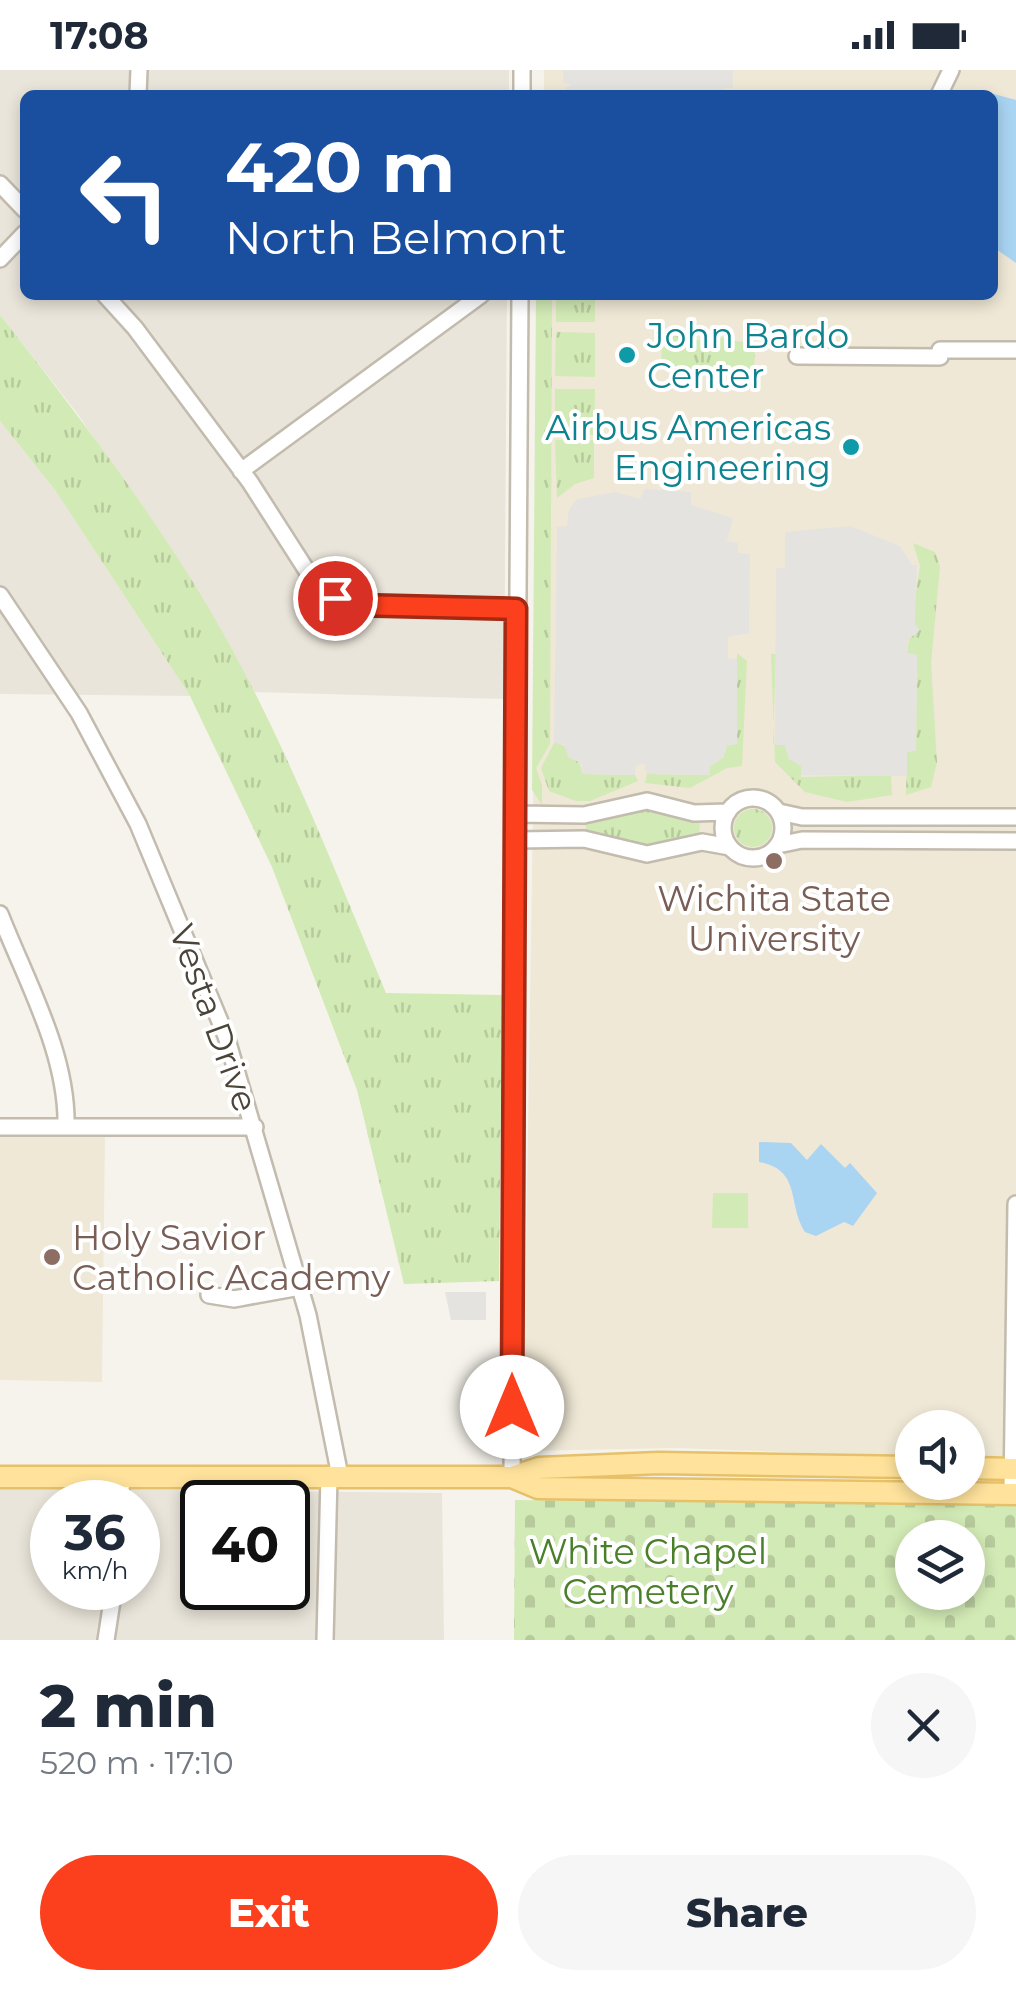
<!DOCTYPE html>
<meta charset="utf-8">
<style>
body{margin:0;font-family:Montserrat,sans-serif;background:#f6f6f7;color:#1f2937;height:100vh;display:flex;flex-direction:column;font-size:38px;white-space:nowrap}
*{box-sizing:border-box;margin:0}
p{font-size:32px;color:#747a83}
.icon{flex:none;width:55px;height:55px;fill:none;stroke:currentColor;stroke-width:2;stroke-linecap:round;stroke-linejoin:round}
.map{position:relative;height:1570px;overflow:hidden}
.panel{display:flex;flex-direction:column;background:#fff;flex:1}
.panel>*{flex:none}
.guide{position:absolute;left:20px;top:20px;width:978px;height:210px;border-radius:15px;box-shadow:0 5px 15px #0003;background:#1a4fa0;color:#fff;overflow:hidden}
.controls{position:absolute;left:895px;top:1340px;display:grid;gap:20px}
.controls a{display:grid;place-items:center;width:90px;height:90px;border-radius:50%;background:#fff;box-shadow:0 5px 15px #0003;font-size:50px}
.speed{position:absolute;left:30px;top:1410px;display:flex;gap:20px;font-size:50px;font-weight:700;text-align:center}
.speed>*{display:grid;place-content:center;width:130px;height:130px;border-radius:50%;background:#fff;box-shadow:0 5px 15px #0003;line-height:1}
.speed small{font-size:25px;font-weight:400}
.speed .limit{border:5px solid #111;border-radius:15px;background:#fff;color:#111}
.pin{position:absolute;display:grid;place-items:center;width:85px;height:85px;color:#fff;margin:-42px;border:5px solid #fff;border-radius:50%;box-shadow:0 2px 10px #0007}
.me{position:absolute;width:110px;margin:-55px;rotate:0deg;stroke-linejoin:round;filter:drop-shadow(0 0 8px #0008)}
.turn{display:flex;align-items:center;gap:35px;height:210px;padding:0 40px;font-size:45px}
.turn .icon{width:130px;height:130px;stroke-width:2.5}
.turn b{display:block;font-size:70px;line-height:85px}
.round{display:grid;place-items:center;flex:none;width:105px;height:105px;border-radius:52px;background:#f6f6f7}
.summary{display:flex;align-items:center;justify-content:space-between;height:170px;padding:0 40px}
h1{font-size:60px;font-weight:800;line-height:75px}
.button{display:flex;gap:20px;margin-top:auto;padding:20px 40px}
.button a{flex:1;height:115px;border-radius:60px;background:#fc3f1d;color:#fff;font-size:40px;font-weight:800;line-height:115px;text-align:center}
.button a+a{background:#f6f6f7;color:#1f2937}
.status{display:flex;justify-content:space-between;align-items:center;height:70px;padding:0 50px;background:#fff;direction:ltr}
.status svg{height:28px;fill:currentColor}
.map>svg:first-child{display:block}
.residential{fill:#eae5da;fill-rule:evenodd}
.education{fill:#efe8d6}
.grass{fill:url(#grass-tufts)}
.cemetery{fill:url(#cemetery-stones);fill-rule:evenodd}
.pitch{fill:#d2eab5}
.parking{fill:#e5e3e0}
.water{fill:#a9d4f2}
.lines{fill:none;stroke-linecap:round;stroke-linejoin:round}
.minor-casing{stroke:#c2bbae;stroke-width:20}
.major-casing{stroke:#e6c16a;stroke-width:25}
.minor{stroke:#fff;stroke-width:15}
.major{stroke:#ffe39c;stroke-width:20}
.route-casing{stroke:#a42913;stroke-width:25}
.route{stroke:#fc3f1d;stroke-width:18}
.culture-dot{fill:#0f9aa8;stroke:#fff;stroke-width:4}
.education-dot{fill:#8d6e63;stroke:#fff;stroke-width:4}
.labels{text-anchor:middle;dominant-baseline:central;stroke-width:8;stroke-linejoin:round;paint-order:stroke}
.culture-label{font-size:35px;fill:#0d838f;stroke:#fff;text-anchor:start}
.education-label{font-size:35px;fill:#785e54;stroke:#fff}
.street-label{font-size:35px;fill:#4b4439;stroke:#fff}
.park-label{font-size:35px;fill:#4a7f2a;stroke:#fff}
</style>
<div class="status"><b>17:08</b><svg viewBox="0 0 49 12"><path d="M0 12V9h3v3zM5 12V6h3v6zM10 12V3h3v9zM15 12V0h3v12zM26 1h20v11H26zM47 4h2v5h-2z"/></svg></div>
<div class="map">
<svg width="1016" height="1570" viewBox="0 0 1016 1570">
<defs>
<pattern id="grass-tufts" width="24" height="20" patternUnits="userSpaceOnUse" patternTransform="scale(2.5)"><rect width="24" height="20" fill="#d2eab5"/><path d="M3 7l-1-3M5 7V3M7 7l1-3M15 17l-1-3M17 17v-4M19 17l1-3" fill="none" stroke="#b6ca9c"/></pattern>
<pattern id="cemetery-stones" width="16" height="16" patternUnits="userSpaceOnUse" patternTransform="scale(2.5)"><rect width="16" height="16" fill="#d2eab5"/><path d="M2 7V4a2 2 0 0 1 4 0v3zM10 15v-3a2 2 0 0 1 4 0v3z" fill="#b6ca9c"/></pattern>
</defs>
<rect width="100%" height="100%" fill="#f6f3ec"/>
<path class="residential" d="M0 0H509V25H25V225H507L504 629 253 622 196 518 77 343 0 245Z
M0 351 55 420 190 626 0 624Z
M0 1418 442 1423 444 1570H0ZM52 1432H138V1518H52ZM202 1432H288V1518H202Z"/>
<path class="education" d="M544 0H1016V1389L968 1388V1358H912V1387L677 1378 523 1381 541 225H992V25H544Z
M0 1063 105 1064 102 1312 0 1310Z"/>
<path class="grass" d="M536 225H552L550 674 536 698 542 715V735L532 720Z
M556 225H595V252H556Z
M0 245C69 333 137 422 196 517 274 643 329 786 386 923L502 925 499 1211 404 1214 357 1020 272 797 190 626 55 420 0 351Z
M556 262 595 263V307L555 306Z
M662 266H685L686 271 732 267 733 271 755 272 754 305 732 304V300L685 304 684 299H661Z
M555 319H595L594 365H555Z
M555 370H594V408L575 414 557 428Z
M913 473 935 482 940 497 931 593 937 692 931 717 906 725 907 682 916 680 917 586 907 583 920 496Z
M737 583 747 591 742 696 727 698 690 718 645 713 647 704 710 705V696L723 688 727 675 736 674Z
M771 584H776L773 674 785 675 789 689 801 695V707L891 705 892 725 847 732 805 722 775 692Z
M554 673C568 673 582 691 582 704L635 705 638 711 590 731H576L549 721 541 698Z
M646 738 700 750 699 766 637 777 586 764V750Z
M734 758a19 19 0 1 1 38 0a19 19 0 1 1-38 0Z"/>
<path class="cemetery" d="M515 1430 1016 1435V1570H514ZM912 1468H968V1522H912Z"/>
<path class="pitch" d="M713 1123H748V1158H712Z"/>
<path class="parking" d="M563 0H733V18H724L723 25H566V17L572 15 563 12Z
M645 419 691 422V435L733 448 727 471 738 473V483L750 484 749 563 728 567V588L737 589V674L727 675 723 688 710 696V705L647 704 644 694 636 695 635 705 582 704V694L568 687 564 674 554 673 557 457 567 456 569 439 577 429 616 422 640 429Z
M850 456 900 476 912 495H917L915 554 920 560 908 570 907 583 917 585 916 681 907 682V706L801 705V696L789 689 785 675H775L776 499 785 497V462Z
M445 1222H486V1250H451Z"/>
<path class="water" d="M994 24 1016 30V193L993 177 992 25H986Z
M759 1072 791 1073 807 1090 821 1074 845 1098 850 1093 877 1123 853 1156 844 1152 816 1166 805 1162C787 1134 802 1100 759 1092Z"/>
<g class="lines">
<defs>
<path id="minor" d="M138 25 139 0
M522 25V0
M939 25 951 0
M0 114 25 140
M0 189 25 163
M105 225 135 258 250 412 316 515 355 535 516 539
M797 286 940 287V280H1016
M241 401 481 225
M0 525 79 643 138 754 226 966 308 1245 340 1406
M723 758a30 30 0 1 1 60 0a30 30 0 1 1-60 0Z
M779 742 802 747H1016
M517 744 584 745 647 731 694 743 728 742
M517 770 584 769 647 784 702 772 730 777
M778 775 802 770 1016 771
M0 844C26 911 68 984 66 1057
M0 1057H255
M209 1225 234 1229 300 1217
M512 1407 520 225
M1012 1424 1016 1134
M120 1432 122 1408
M106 1570 114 1518
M325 1570 329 1406"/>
<path id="major" d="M968 1398 1016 1399
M0 1407H512L539 1398 658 1393 912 1397
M512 1407 538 1418 1016 1424"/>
</defs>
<use href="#minor" class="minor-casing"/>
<use href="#major" class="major-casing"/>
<use href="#minor" class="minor"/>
<use href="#major" class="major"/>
</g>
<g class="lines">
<defs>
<path id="route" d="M335 528 355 535 516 539 512 1337"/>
</defs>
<use href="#route" class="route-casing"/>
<use href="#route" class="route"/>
</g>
<g class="culture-dot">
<circle cx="627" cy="285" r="10"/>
<circle cx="851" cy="377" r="10"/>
</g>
<g class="education-dot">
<circle cx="774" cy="791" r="10"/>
<circle cx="52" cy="1187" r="10"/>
</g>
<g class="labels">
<g class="culture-label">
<text x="647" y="265">John Bardo<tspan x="647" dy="40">Center</tspan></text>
<text x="831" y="357" text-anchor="end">Airbus Americas<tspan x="831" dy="40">Engineering</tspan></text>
</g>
<g class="education-label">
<text x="774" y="828">Wichita State<tspan x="774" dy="40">University</tspan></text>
<text x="72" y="1167" text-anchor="start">Holy Savior<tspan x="72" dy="40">Catholic Academy</tspan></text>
</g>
<g class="street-label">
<text transform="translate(214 948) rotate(70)">Vesta Drive</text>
</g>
<g class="park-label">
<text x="648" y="1481">White Chapel<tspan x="648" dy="40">Cemetery</tspan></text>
</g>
</g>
</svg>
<div class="controls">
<a><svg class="icon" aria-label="sound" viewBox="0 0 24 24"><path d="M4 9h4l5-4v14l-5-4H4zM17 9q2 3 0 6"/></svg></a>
<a><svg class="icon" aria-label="layers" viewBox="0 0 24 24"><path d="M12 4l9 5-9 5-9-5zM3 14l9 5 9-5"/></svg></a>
</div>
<div class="speed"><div>36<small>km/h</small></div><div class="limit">40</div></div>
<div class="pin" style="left:335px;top:528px;background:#d93025"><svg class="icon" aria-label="arrive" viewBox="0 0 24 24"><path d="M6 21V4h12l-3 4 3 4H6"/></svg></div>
<svg class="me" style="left:512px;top:1337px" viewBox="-20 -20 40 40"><circle r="19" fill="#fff"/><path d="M0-13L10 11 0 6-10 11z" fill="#fc3f1d"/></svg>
<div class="guide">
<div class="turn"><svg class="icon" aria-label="left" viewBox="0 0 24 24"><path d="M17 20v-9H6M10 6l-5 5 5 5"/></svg><div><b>420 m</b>North Belmont</div></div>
</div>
</div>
<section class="panel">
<div class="summary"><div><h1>2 min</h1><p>520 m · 17:10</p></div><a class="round"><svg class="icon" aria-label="close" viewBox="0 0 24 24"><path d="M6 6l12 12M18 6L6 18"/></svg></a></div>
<div class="button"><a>Exit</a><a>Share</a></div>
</section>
